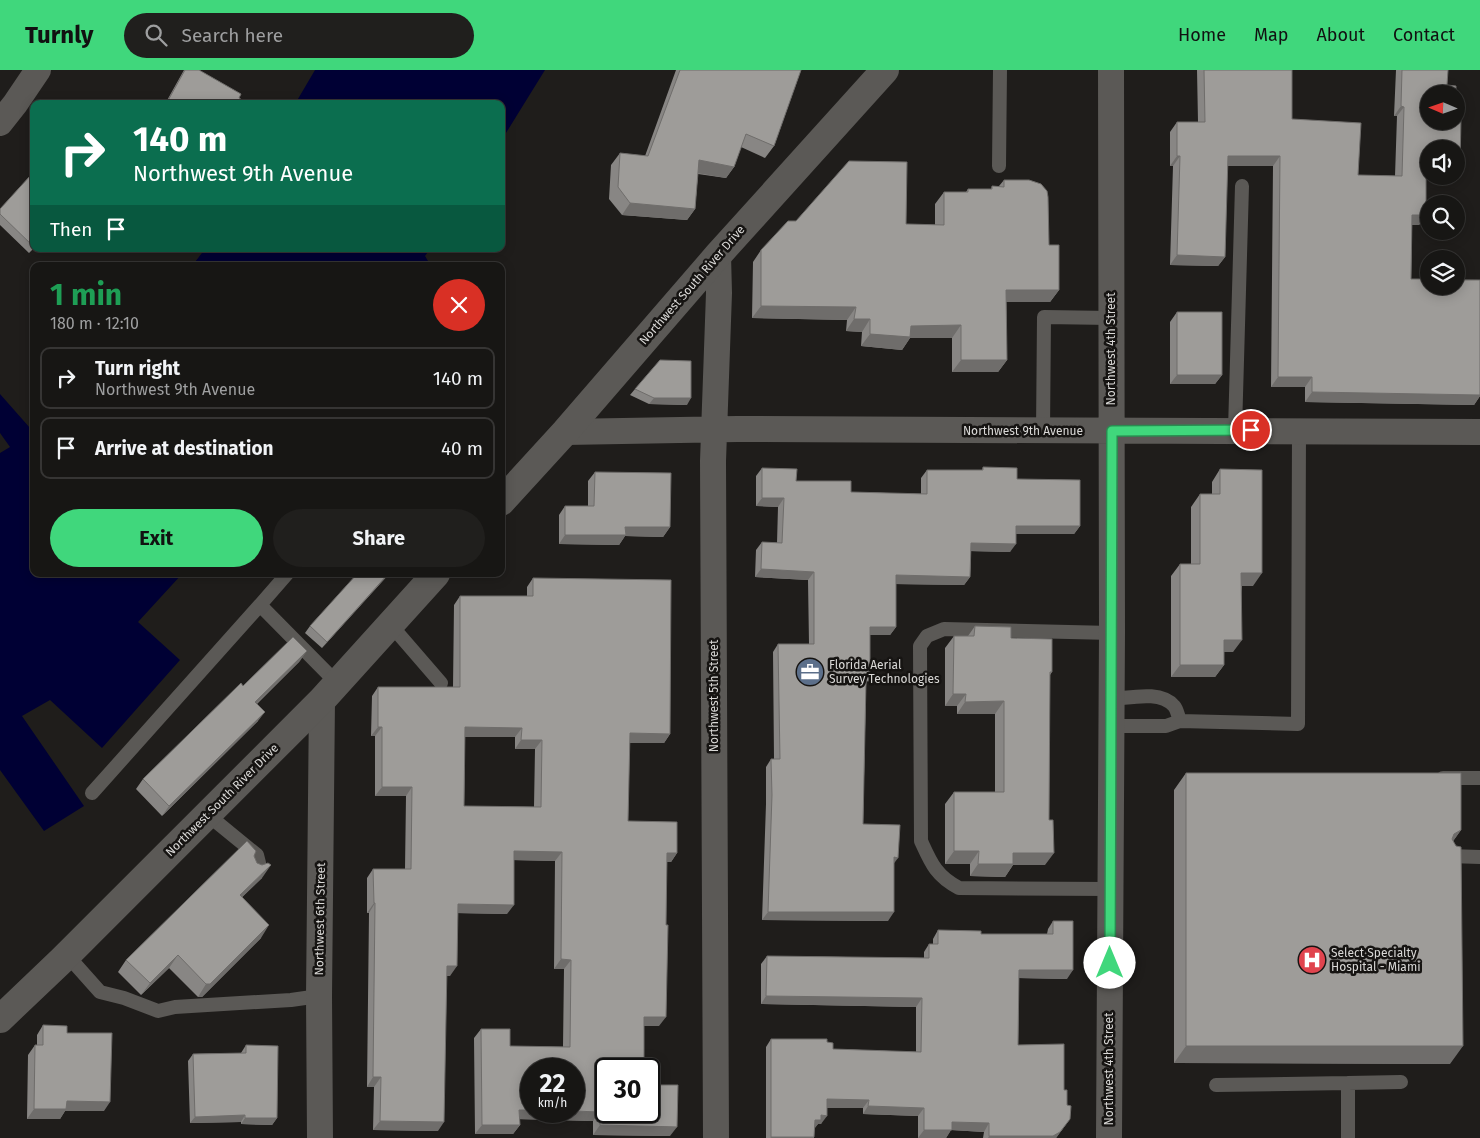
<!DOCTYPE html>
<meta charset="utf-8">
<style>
body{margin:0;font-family:"Fira Sans",sans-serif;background:#201f1d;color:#f1f3f6;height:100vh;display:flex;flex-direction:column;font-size:19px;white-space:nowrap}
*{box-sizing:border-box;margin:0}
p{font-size:16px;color:#9e9fa0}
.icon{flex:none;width:28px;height:28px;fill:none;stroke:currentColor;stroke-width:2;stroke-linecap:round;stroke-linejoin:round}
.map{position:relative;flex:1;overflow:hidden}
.details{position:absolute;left:30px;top:192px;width:475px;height:315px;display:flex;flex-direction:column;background:#171614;border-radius:10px;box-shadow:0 2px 12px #0003,0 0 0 1px #363534}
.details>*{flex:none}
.top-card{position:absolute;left:30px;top:30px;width:475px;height:152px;border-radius:10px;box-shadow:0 2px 12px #0003,0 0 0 1px #363534;background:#0b6e4f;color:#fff;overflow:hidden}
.needle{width:32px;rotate:272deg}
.controls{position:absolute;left:1420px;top:15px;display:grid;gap:10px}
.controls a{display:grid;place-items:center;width:45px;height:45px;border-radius:50%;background:#171614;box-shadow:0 2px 12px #0003,0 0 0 1px #363534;font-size:25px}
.speed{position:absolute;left:520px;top:988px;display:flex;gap:10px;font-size:25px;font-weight:700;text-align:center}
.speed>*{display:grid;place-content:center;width:65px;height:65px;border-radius:50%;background:#171614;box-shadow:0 2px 12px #0003,0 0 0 1px #363534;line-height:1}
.speed small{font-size:12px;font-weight:400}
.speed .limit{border:2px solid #111;border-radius:8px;background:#fff;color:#111}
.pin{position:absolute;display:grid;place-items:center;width:42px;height:42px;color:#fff;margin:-21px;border:2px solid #fff;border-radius:50%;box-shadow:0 1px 5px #0007}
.me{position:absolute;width:55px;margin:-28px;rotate:0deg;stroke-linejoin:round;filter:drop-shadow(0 0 4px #0008)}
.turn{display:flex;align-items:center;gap:18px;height:105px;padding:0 20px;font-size:22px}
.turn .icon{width:65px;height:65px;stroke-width:2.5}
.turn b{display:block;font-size:35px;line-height:42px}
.then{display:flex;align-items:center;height:48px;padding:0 20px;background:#0003;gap:10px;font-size:19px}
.round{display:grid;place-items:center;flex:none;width:52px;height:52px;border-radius:26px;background:#201f1d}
.headline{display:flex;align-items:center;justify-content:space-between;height:85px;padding:0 20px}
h1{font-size:30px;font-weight:700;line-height:38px;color:#1e9e55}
.action{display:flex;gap:10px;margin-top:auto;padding:10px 20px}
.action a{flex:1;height:58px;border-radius:30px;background:#40d77c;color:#111;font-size:20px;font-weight:700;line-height:58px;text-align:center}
.action a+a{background:#201f1d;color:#f1f3f6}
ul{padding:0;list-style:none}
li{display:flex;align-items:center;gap:15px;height:62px;margin:0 10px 8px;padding:0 10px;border:2px solid #363534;border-radius:10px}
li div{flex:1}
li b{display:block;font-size:19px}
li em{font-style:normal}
header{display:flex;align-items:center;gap:30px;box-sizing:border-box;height:70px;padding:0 25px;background:#40d77c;color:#111}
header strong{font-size:24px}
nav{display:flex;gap:28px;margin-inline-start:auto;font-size:18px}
.search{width:350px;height:45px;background:#201f1d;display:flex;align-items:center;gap:12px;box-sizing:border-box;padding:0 18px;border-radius:28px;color:#9e9fa0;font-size:19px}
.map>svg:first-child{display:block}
.water{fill:#000034}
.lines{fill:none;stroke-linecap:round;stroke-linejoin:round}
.service{stroke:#5b5956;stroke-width:14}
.minor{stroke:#5b5956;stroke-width:26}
.secondary{stroke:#5b5956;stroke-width:28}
.wall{fill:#888684;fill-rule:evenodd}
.shaded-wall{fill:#6f6d6b}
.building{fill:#9e9c99;stroke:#6f6d6b;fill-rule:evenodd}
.route-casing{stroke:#2a8c51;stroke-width:12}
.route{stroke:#40d77c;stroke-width:9}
.labels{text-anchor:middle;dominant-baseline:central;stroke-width:5;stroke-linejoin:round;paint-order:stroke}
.street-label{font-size:12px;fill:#dad9d7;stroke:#161412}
.poi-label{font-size:12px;fill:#dad9d7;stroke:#161412;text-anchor:start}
</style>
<header>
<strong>Turnly</strong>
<div class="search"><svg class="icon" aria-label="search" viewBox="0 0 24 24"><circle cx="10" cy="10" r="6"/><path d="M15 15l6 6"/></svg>Search here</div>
<nav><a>Home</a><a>Map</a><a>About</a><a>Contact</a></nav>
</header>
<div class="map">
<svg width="1480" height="1068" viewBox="0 0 1480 1068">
<rect width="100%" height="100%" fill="#1f1d1b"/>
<path class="water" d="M315 0H545L501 71V34H295Z
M205 179H430L425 186 431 196H192Z
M0 324 30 358 34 356V504H182L138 552 180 590 102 678 50 630 22 646 84 736 44 761 0 700V383L10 377 0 363Z"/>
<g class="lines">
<path class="service" d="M999 96 1000 0
M1235 360 1242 116
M1043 361 1044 247 1111 248
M287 504 260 535 337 613
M390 554 441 613
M1180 651 1298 654 1299 361
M1111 656H1166L1180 651C1178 646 1177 639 1174 636 1160 620 1130 628 1112 629
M1443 708H1480
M92 723 260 535
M208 745 257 785 259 793 254 799
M1449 786 1480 787
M1110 819 959 818C936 806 931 793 921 771L920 576 927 566 944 559 1112 563
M67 885 100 922 124 928 158 941 175 937 291 930 319 926
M1348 1013 1401 1012
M1216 1015 1348 1013V1068"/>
<path class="minor" d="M0 53 15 34 38 0
M565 362 737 359 1480 362
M320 1068 319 926 322 630
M716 1068 713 391 719 223 718 185
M1109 1068 1112 563 1111 0"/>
<path class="secondary" d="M501 432 565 362 718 185 885 0
M0 949 62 890 322 630 436 504"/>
</g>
<path class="wall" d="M184 0H199L239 28 248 34H165Z
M676 0H801L774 76 765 88 741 77 734 97 726 108 698 104 695 139 687 150 622 145 609 129 611 95 620 83 645 86Z
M1197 0H1292V49L1358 105 1395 106 1397 46H1394L1396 0H1448L1429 79V105H1426V145L1419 155H1412L1411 209 1480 210V326L1474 335 1305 332V317H1271L1273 96H1227L1225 187 1218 196 1170 195 1173 96H1170V62L1177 52H1198Z
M34 110V178L29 183 0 155V139Z
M1004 110 1049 175 1059 220 1050 232H1006L1007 290 998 302H952V268H910L902 280 861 276 862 262 846 261 847 250 752 248 753 192 761 180 906 154 935 155V134L944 122H966L968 119H991L992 116H999Z
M1177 242 1222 305 1215 314H1170V252Z
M635 319 687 335 649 334 630 325Z
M983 397 1017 409 1080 456 1074 464H1016L1010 482 971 481 970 507 964 515 896 514V557L890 565H870L866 617 863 754 894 793 888 851 762 850 766 734V697L771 689H774L773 582 778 574H809L808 510 755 507 756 480 762 472 777 473 778 437 756 436V406L762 398 796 411 851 422 921 424V408L927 400H982Z
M1220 399 1253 516H1242L1233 582H1224V595L1215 607H1171V506L1180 494H1191V437L1200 424H1212V412Z
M595 402 670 457 663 467 625 466 619 475 559 474V445L565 436H588V411Z
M389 504 322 578 305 563 310 556Z
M533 508 670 664 664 673H629L628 751 677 783 671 792H667L659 956H644L606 999 670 1066 593 1065V1051L519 1049 520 1055 513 1064H475L474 968 481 959 510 976 563 977 564 899H554L555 791 514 790 507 844 458 843 450 906H446L438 1061 373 1060 374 1017H367L369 843H367V808L373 799H405L406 726H375V666H371L372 626 378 617H453L454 535 460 526H527V517ZM465 667H515V679H535L534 737 464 736Z
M975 556 1011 568 1052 602 1050 605 1045 795H1013L1005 807 970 806V794H945V734L954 722H995V644H957V636H945V578L954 566H968Z
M300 591 257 634 258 651 162 746 136 719 143 709 243 616Z
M1186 703 1461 760 1453 771 1450 994 1174 993V720Z
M254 786 262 808 242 827 261 868 202 927H198L169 898 141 925 118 902 126 890Z
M1053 851 1067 909 1019 908 1018 975 1064 1057 1056 1068H983L984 1062 951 1060 946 1068H918V1046L863 1044V1038H827L821 1054H818L814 1058V1068H766V977L771 969 827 972 833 979 916 982V937L761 934V894L767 886 924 888V882L929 874H933V869L938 860 981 864H1047L1048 859Z
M43 955 67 963 104 1041H65L60 1049H27L28 985 35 975H37V965Z
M246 975 277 1048 272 1055 241 1054V1052L190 1053 188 991 193 984 241 983Z"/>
<path class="shaded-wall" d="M1401 36 1404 37 1397 46H1394Z
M1177 86H1180L1173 96H1170Z
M1228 86H1280L1273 96H1221Z
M699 90 734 97 726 108 691 102Z
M1426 95H1429V105H1419Z
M630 133 695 139 687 150 622 145Z
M1412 145H1426L1419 155H1405Z
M1177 185 1225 187 1218 196 1170 195Z
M1006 220H1059L1050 232H998Z
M761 236 856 237 847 250 752 248Z
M854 249H870L862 262 846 261Z
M961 255 952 268H910L902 280 861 276 870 264 911 256Z
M961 290H1007L998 302H952Z
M1177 305H1222L1215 314H1170Z
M1278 307H1312L1305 317H1271Z
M1312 322 1480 325V326L1474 335 1305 332Z
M654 328H691L687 335 649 334Z
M762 428H784L778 437 756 436Z
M1016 456H1080L1074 464H1010Z
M625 457H670L663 467 625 466 619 475 559 474 565 465Z
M971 473 1016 474 1010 482 965 481Z
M761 499 814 502 808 510 755 507Z
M1241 503H1262L1253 516H1233Z
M388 504H389L322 578 327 572Z
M896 505 970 507 964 515 890 514Z
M870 557H896L890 565H865Z
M1224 570H1242L1233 582H1215Z
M307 581 300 591 248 642 255 632Z
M1180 595H1224L1215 607H1171Z
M953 624H966L957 636H945Z
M1004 631 995 644H957L965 632Z
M265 642 258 651 162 746 169 736Z
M378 657H382L375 666H371Z
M465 657 522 658 515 667H458Z
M630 663 670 664 664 673H623Z
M521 670H542L535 679H515Z
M382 717H412L406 726H375Z
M1461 760 1449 777 1454 764Z
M514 781 562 782 555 791 508 790Z
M954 781H979L970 794H945Z
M667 783H677L671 792H660Z
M1013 783H1054L1045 795H1013L1005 807 970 806 978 794Z
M894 787 898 788 892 796Z
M271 795 262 808 231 838 240 825Z
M374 833H375L369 843H367Z
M458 834 514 835 507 844 451 843Z
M768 842H894L888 851 762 850Z
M269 855 261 868 202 927H198L206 914Z
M178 885 169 898 141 925 150 913Z
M561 889 571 890 564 899H554Z
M447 896H457L450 906H440Z
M1019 900H1073L1067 909 1013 908Z
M766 926 922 928 916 937 761 934Z
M644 947H666L659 956H638Z
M1186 976H1463L1450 994 1174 993Z
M373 1007H381L374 1017H367Z
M827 1029 869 1030 863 1038H821Z
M67 1031 110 1032 104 1041H65L60 1049H27L34 1039Z
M868 1036 924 1038 918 1046 863 1044Z
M519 1040H531V1041L599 1042 593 1051 513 1049Z
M245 1045 241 1052 190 1053 195 1047Z
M821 1045 827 1046 821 1054H818L815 1058H809L815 1050Z
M245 1048H277L272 1055 241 1054Z
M1070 1049 1056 1068H988L989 1066Z
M380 1051 444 1052 438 1061 373 1060Z
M952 1052 989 1053 984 1062 951 1060 946 1068H918L924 1060Z
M482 1055H520L513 1064H475Z
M600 1055 677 1057 670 1066 593 1065Z
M771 1067H814V1068H770Z"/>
<path class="building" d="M185 0H199L241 24 239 28 248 34H166Z
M680 0H801L774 76 746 64 734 97 699 90 695 139 630 133 618 117 620 83 648 86Z
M1204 0H1292V49L1361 53 1358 105 1402 106 1404 37 1401 36 1402 0H1448L1447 15 1456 16V24H1429V51H1456V48H1461L1460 96H1456V79H1429V95H1426V145H1412L1411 209H1429V216H1456V210H1480V325L1312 322V307H1278L1280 86H1228L1225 187 1177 185 1180 86H1177V52H1205Z
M849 91 907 92 906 154 944 155V122H968V119H992V116L1004 117V110H1029L1041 114 1047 121 1048 127 1049 175H1059V220H1006L1007 290H961V255L911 256 910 267 870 264V249H854L856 237 761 236V180L788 151H796Z
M30 106 34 110V177L0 144V139Z
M1177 242H1222V305H1177Z
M660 290 691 291V328H654L635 319Z
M983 397 1017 398V409L1080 410V456H1016V474L971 473 970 507 896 505V557H870V611H866L863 754 900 755 898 788 894 787V842H768L772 725 771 689H780L778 574H814V502L761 499 762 472 782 473 784 428H762V398L797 399 796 411H851V422L927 424V400H983Z
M1220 399 1262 400V503H1241L1242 570H1224V595H1180V494H1200V424H1220Z
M595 402 671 403 670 457H625L626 465H565V436H594Z
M357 504H388L327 572 310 556Z
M533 508 671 510 670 664 630 663 628 751 677 752V783H667L666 855H668L666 947H644V999H606V1041H649V1015H678L677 1057 600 1055 599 1042 574 1041V999H531V1040H519L520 1055H482L481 959H510V976L570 977 571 890 561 889 562 782 514 781V835L458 834 457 896H447L444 1052 380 1051 381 1007H373L375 833H374L373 799H411L412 717H382V657H378V617H460V526H533ZM465 657 522 658 521 670H542L541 737 464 736Z
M975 556 1011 557V568L1052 569V602H1050L1049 750H1053L1054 783H1013V794H978L979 781H954V722H1004V631L965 632 966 624H953L954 566H974Z
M293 567 307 581 255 632 265 642 169 736 143 709 241 613 243 616Z
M1186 703H1461V760L1454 764 1452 769 1456 776 1461 777 1463 976H1186Z
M247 771 256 781 254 786 257 793 262 795 268 793 271 795 240 825 269 855 210 914H206L178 885 150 913 126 890Z
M1053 851H1073V900H1019L1018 975 1064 974V1020H1067V1035L1071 1036 1070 1049 1060 1062 1053 1066H989V1053L952 1052V1060H924V1038L868 1036 869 1030 827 1029V1046L821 1045V1050H815L814 1067H771V969H827V972L833 973V979L921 982 922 928 766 926 767 886 929 888V874H938V860L981 861V864H1053Z
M43 955 67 956V963H112L110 1032 67 1031 66 1039H34L35 975H43Z
M246 975 278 976 277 1048H245V1045L195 1047 193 984 246 983Z"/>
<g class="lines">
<defs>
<path id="route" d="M1110 893 1112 361 1251 360"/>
</defs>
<use href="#route" class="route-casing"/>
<use href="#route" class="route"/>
</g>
<defs>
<symbol id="office-disc" viewBox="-11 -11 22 22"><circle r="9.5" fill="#5c6f8a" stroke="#161412"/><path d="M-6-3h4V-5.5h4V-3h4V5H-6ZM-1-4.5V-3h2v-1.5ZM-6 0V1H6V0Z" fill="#fff"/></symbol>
<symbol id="hospital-disc" viewBox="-11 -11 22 22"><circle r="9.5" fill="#e0444e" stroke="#161412"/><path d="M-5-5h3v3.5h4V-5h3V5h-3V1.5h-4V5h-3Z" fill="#fff"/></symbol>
</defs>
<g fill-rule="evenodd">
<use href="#office-disc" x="794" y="586" width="32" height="32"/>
<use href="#hospital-disc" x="1296" y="874" width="32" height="32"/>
</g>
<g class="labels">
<g class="street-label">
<text transform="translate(692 215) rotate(-49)">Northwest South River Drive</text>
<text transform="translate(1111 279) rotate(-90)">Northwest 4th Street</text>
<text x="1023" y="361">Northwest 9th Avenue</text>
<text transform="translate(714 626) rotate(-90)">Northwest 5th Street</text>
<text transform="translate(222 730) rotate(-45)">Northwest South River Drive</text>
<text transform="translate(320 849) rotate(-89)">Northwest 6th Street</text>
<text transform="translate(1109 999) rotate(-90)">Northwest 4th Street</text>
</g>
<g class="poi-label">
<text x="829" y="595">Florida Aerial<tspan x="829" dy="14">Survey Technologies</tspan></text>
<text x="1331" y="883">Select Specialty<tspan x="1331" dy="14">Hospital - Miami</tspan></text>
</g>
</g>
</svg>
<div class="controls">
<a><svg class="needle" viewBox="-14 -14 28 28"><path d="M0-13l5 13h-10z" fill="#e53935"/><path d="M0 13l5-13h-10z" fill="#9e9fa0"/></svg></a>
<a><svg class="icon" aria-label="sound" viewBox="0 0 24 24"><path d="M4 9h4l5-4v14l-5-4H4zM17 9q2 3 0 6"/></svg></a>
<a><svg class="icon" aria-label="search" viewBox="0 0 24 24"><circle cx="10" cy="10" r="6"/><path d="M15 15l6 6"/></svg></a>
<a><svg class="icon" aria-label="layers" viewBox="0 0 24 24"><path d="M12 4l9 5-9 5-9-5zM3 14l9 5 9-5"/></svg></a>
</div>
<div class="speed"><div>22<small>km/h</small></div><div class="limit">30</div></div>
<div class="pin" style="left:1251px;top:360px;background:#d93025"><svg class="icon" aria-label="arrive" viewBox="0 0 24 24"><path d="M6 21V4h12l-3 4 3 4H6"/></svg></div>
<svg class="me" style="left:1110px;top:893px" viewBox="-20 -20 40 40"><circle r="19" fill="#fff"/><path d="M0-13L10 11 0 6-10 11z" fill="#40d77c"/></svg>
<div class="top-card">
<div class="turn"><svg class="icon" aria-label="right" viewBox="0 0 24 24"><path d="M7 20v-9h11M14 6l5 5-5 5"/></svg><div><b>140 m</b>Northwest 9th Avenue</div></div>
<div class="then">Then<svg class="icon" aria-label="arrive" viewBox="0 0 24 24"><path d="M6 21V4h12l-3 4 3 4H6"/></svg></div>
</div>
<section class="details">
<div class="headline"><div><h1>1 min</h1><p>180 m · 12:10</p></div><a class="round" style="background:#d93025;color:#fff"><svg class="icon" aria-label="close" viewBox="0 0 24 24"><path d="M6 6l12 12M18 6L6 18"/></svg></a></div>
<ul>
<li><svg class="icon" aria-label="right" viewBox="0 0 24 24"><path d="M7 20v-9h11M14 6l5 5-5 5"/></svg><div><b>Turn right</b><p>Northwest 9th Avenue</p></div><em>140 m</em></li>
<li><svg class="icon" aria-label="arrive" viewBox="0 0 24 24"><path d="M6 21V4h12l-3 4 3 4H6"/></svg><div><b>Arrive at destination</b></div><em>40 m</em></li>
</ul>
<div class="action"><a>Exit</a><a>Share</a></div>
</section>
</div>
